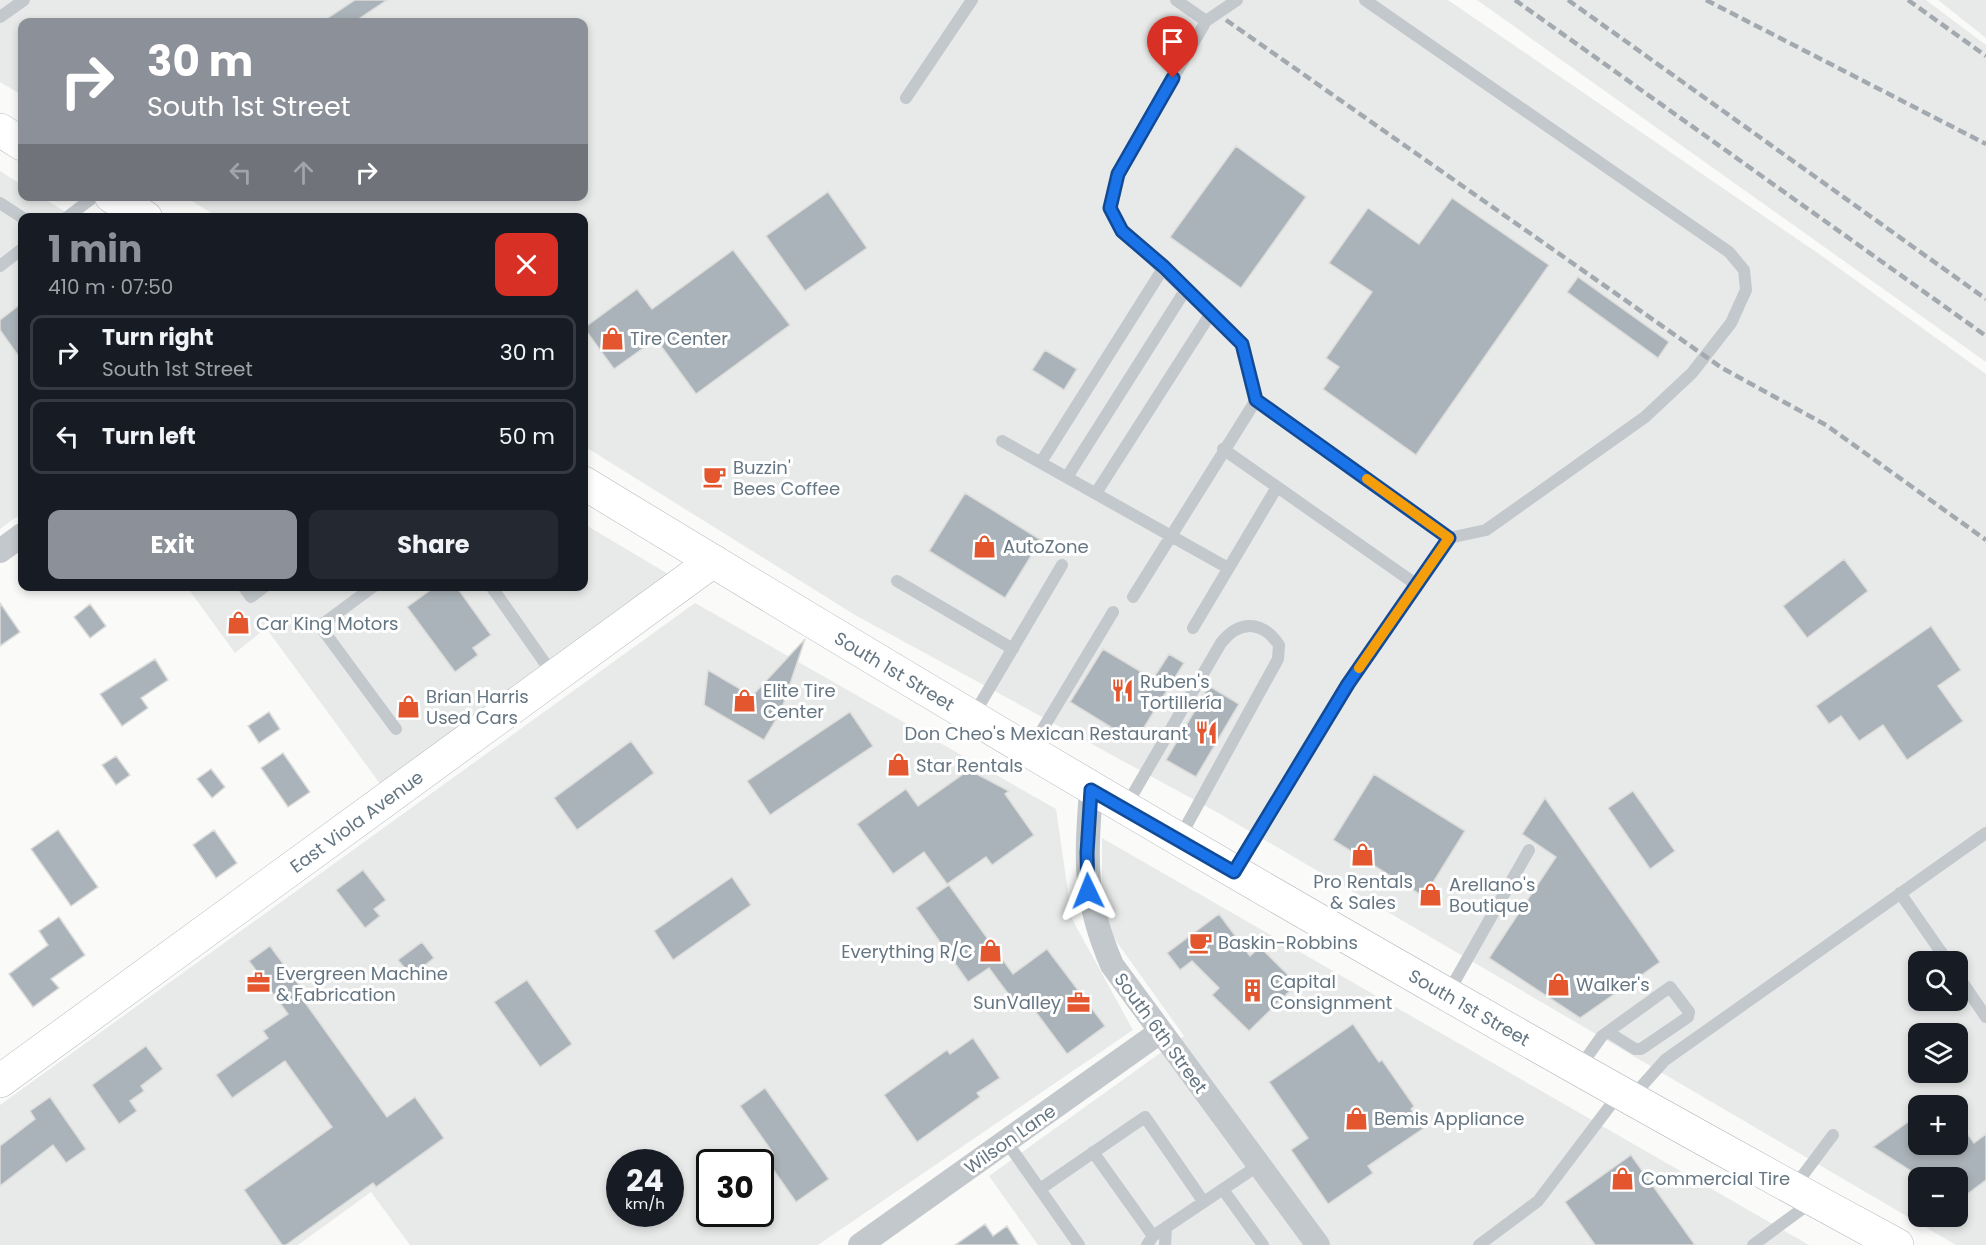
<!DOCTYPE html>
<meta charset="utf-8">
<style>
body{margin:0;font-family:Poppins,sans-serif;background:#242831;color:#f1f3f6;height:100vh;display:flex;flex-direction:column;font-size:22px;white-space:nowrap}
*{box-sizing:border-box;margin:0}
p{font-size:20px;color:#9ea1a6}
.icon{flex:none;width:33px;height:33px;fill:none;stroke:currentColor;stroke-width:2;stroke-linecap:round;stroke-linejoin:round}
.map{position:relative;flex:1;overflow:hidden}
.drawer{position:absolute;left:18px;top:213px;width:570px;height:378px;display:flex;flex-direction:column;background:#171b24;border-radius:12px;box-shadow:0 3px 9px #0003}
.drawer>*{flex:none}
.banner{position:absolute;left:18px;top:18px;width:570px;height:183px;border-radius:12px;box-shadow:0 3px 9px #0003;background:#8c9099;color:#fff;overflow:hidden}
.tools{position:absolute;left:1908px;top:951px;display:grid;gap:12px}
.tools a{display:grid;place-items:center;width:60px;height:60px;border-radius:12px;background:#171b24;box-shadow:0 3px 9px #0003;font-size:30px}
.speed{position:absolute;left:606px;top:1149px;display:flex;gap:12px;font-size:30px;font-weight:700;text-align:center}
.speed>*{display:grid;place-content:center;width:78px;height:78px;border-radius:50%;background:#171b24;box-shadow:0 3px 9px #0003;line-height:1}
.speed small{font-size:15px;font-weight:400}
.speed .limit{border:3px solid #111;border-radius:9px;background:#fff;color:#111}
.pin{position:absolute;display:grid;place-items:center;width:51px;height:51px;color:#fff;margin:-62px -26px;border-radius:50% 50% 50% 0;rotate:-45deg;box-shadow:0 0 6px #0007}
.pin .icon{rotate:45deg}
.me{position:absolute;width:66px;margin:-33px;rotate:358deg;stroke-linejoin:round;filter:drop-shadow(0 0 4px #0008)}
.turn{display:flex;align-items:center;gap:21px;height:126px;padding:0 30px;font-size:27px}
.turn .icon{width:78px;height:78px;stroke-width:2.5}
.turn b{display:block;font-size:42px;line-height:51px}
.lanes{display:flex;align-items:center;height:57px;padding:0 30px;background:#0003;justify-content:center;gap:30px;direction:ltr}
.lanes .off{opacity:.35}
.round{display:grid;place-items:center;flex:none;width:63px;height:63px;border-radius:12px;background:#242831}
.headline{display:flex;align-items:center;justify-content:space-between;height:102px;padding:0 30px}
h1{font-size:36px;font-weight:700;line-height:45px;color:#8c9099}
.cta{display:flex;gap:12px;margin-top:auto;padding:12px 30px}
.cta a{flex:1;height:69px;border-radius:12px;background:#8c9099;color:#fff;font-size:24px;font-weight:700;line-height:69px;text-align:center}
.cta a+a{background:#242831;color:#f1f3f6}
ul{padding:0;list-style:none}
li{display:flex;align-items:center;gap:18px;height:75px;margin:0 12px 9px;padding:0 18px;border:3px solid #363941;border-radius:12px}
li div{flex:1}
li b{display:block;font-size:22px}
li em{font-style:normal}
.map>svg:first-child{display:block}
.built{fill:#e8e9e9;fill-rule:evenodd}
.building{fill:#aab3b9;stroke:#dcdcda;stroke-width:1.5}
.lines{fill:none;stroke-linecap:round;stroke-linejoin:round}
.secondary-casing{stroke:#b3babf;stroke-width:34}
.lane{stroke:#c3c8cc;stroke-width:12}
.street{stroke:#c3c8cc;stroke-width:24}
.secondary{stroke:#fff;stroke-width:33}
.rail{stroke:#a2aab0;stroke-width:4.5;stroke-dasharray:9 4.5;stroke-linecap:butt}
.route-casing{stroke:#114b97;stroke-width:15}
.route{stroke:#1a73e8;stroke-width:10}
.slow{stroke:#f59e0b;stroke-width:10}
.labels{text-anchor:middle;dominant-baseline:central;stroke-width:6;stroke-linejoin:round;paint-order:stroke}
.poi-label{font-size:18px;fill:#657683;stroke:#fff;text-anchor:start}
.street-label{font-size:18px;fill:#657683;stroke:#fff}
</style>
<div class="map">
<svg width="1986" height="1245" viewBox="0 0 1986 1245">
<rect width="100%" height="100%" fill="#fafaf8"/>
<path class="built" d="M0 0H1448L1822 256 1986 374V1245H1956L1222 815 855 615 584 446V218L218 217 185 197 584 196V22H22V95L0 82ZM1918 962H1958V1000H1918ZM1918 1034H1958V1072H1918ZM1918 1106H1958V1144H1918ZM1918 1178H1958V1216H1918Z
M1477 0H1926L1986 45V362Z
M1938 0H1986V38Z
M0 171 22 185V196L41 197 74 217 22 218V513L0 529Z
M584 524 675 578 381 785 266 628 235 653 187 587 584 586Z
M695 603 1056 809 1072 919 1133 1030 818 1245H410L371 1192 298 1245H0V1105ZM620 1162H670V1214H620ZM710 1162H760V1214H710Z
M1102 838 1809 1245H1038L989 1176 1184 1036 1111 934 1102 908Z"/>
<path class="building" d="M355 0H387L354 22H322Z
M1236 146 1306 197 1241 288 1170 237Z
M828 192 867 248 805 291 766 236Z
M1452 198 1549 265 1416 455 1323 389 1339 367 1326 358 1372 292 1329 263 1368 208 1419 244Z
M733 250 790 325 696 394 656 339 614 369 584 328 637 289 652 309Z
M1578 277 1669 342 1658 358 1567 292Z
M22 303V361L0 330V320Z
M1045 350 1077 369 1064 390 1032 370Z
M965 493 1041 540 1005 598 929 551Z
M1844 559 1868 591 1807 638 1783 606Z
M436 586H456L491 635 473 648 478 655 455 672 407 607Z
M0 603 20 632 0 646Z
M90 604 106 626 90 638 74 617Z
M1931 626 1961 670 1938 686 1963 721 1907 760 1883 725 1859 741 1841 716 1829 724 1816 706Z
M805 639 781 711 764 740 704 705 708 670 752 696Z
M1103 649 1153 679 1169 654 1184 663 1135 742 1070 702Z
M155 659 168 680 141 698 148 708 122 726 100 694Z
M1209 686 1239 704 1196 777 1166 760Z
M269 712 280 729 259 743 248 726Z
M850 712 873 746 770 815 747 781Z
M631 741 654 773 577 830 554 798Z
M283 753 310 792 288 807 261 768Z
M116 756 130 775 116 785 102 765Z
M211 769 225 787 212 798 197 779Z
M969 770 1009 791 1005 794 1034 835 992 865 986 857 947 884 924 852 893 874 857 824 906 789 918 806Z
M1374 774 1465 831 1424 897 1333 840Z
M1633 791 1675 851 1650 869 1608 808Z
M1545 798 1660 962 1580 1018 1489 958 1556 857 1522 834Z
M58 830 98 887 71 906 31 849Z
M214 830 237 863 216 878 193 845Z
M363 870 386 900 374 909 380 916 365 928 336 890Z
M732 877 751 905 673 960 654 931Z
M949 885 1013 974 1047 949 1105 1026 1067 1054 1027 1000 1018 1007 989 968 968 982 916 908Z
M1219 914 1250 956 1260 947 1297 984 1249 1031 1212 995 1219 988 1192 961 1180 970 1167 953Z
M59 917 85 955 51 979 59 988 33 1007 9 974 48 945 39 931Z
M422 942 434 958 411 976 398 960Z
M270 946 308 997 304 1001 387 1117 415 1097 444 1138 376 1187 373 1183 286 1245H282L244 1190 332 1127 285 1061 232 1098 216 1075 268 1038 263 1031 288 1014 249 961Z
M527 980 572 1044 540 1067 494 1002Z
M1353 1024 1379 1062 1382 1060 1414 1106 1411 1109 1424 1128 1368 1166 1373 1173 1328 1204 1291 1150 1308 1138 1269 1082Z
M973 1038 1000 1078 977 1093 980 1097 917 1142 884 1095 947 1050 950 1054Z
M146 1046 163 1069 141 1086 144 1091 130 1101 137 1111 119 1124 92 1085Z
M765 1088 829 1179 796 1202 765 1158 773 1153 740 1106Z
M50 1097 86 1149 66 1163 53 1145 0 1186V1146L35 1119 30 1111Z
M1918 1115V1144H1958V1121L1974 1143 1986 1134V1180L1958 1201V1178H1922L1873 1147Z
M1631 1155 1695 1245H1595L1565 1202Z
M985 1224 993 1236 1007 1226 1019 1245H955Z"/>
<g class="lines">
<defs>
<g id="secondary">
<path d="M0 130 22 144"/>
<path d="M111 196 146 218"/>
<path id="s1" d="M584 483C1016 746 1452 1004 1897 1245"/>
<path id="s2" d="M0 1081 713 561"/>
</g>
</defs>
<use href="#secondary" class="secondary-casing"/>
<path class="lane" d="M1176 0 1206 21 1237 0
M0 17 24 0
M1206 21 1118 174 1110 208 1122 231 1242 344 1256 400 1449 538
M906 98 972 0
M0 203 23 218
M66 218 95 196
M0 266 22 249
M1002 441 1228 568
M1223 449 1417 585
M1041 462 1164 267
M1067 477 1186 289
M1096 493 1211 313
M897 581 1013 649
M243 586 251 597 265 586
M374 586 320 626 396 729
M491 586 554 676
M1133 597 1256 400
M1193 628 1277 487
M973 716 1062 565
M1030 750 1113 612
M1126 806 1221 643C1239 620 1262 620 1279 645L1278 659 1179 839
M1235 871 1348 684 1449 538 1486 530 1645 417 1692 373 1731 323 1746 290 1744 270 1729 252 1365 0
M1900 893 1948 962
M1958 976 1986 1017
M1448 993 1529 850
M1579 1068 1602 1036 1670 987 1689 1012 1688 1017 1641 1049H1635L1608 1032
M1631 1098 1665 1060 1986 833
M1006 1141 1079 1245
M1093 1152 1153 1236
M1794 1187 1833 1135
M1040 1189 1145 1117 1203 1201
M1224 1191 1263 1245
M1147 1245 1153 1236 1259 1165
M1165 1245 1166 1227
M1479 1245 1538 1201 1619 1094
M1753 1245 1813 1201"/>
<path class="street" d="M0 551 22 535
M1091 790C1086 860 1083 898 1112 965L1318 1245
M860 1245 1160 1032"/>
<use href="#secondary" class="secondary"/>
<path class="rail" d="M1515 0 1986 336
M1568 0 1986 299
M1706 0 1986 144
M1908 0 1986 56
M1226 20 1722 368 1826 425 1986 540"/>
</g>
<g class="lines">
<defs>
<path id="route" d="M1088 891 1087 853 1091 790 1234 872 1348 684 1449 538 1256 400 1242 344 1164 267 1122 231 1110 208 1118 174 1173 78"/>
</defs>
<use href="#route" class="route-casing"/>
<use href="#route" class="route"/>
<path class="slow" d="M1359 668 1449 538 1367 479"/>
</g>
<defs>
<symbol id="shop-bare" viewBox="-9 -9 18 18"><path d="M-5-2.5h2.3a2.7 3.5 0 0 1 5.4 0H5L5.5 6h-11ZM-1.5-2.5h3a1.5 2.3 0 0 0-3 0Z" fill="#e4572e" stroke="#fff" stroke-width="2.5" paint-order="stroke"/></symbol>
<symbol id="cafe-bare" viewBox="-9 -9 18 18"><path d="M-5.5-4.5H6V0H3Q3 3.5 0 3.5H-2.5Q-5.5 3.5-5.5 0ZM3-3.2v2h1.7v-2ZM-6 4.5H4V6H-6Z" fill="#e4572e" stroke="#fff" stroke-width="2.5" paint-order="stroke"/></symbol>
<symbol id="restaurant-bare" viewBox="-9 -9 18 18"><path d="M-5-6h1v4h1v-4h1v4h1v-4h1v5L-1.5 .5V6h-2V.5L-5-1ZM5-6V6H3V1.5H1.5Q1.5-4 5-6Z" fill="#e4572e" stroke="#fff" stroke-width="2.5" paint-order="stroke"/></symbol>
<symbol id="office-bare" viewBox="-9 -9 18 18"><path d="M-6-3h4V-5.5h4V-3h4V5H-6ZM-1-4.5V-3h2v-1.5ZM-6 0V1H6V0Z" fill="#e4572e" stroke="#fff" stroke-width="2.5" paint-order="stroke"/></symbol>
<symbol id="building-bare" viewBox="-9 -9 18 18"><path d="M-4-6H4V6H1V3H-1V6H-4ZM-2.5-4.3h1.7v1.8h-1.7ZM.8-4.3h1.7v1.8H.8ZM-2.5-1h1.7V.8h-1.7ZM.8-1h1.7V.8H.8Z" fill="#e4572e" stroke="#fff" stroke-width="2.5" paint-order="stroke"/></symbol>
</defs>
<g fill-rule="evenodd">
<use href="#shop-bare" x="596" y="322" width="33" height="33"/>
<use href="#cafe-bare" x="698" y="460" width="33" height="33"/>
<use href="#shop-bare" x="968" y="530" width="33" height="33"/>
<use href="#shop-bare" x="222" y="606" width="33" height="33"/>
<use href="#restaurant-bare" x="1106" y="674" width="33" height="33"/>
<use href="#shop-bare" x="728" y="684" width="33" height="33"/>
<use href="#shop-bare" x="392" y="690" width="33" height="33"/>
<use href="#restaurant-bare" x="1190" y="716" width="33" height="33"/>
<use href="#shop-bare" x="882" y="748" width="33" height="33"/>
<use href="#shop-bare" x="1346" y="838" width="33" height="33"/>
<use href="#shop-bare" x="1414" y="878" width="33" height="33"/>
<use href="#cafe-bare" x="1184" y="926" width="33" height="33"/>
<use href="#shop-bare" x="974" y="934" width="33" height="33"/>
<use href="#office-bare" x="242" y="966" width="33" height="33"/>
<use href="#shop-bare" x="1542" y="968" width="33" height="33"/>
<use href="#building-bare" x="1236" y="974" width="33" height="33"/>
<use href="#office-bare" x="1062" y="986" width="33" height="33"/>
<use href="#shop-bare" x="1340" y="1102" width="33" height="33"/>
<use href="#shop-bare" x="1606" y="1162" width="33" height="33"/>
</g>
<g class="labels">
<g class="poi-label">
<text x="630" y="338">Tire Center</text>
<text x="733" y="467">Buzzin'<tspan x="733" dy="21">Bees Coffee</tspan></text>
<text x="1003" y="546">AutoZone</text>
<text x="256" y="623">Car King Motors</text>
<text x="1140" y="681">Ruben's<tspan x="1140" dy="21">Tortillería</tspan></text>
<text x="763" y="690">Elite Tire<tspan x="763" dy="21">Center</tspan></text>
<text x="426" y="696">Brian Harris<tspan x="426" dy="21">Used Cars</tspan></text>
<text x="1188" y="733" text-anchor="end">Don Cheo's Mexican Restaurant</text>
<text x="916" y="765">Star Rentals</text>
<text x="1363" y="881" text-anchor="middle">Pro Rentals<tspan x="1363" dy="21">&amp; Sales</tspan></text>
<text x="1449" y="884">Arellano's<tspan x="1449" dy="21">Boutique</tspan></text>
<text x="1218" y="942">Baskin-Robbins</text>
<text x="973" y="951" text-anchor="end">Everything R/C</text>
<text x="276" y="973">Evergreen Machine<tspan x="276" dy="21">&amp; Fabrication</tspan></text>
<text x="1270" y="981">Capital<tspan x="1270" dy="21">Consignment</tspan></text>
<text x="1576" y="984">Walker's</text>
<text x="1061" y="1002" text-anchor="end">SunValley</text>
<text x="1374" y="1118">Bemis Appliance</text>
<text x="1641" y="1178">Commercial Tire</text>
</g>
<g class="street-label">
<text stroke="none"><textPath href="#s1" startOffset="363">South 1st Street</textPath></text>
<text stroke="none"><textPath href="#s2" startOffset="441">East Viola Avenue</textPath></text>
<text stroke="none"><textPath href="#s1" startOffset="1029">South 1st Street</textPath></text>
<text transform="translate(1161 1033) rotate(54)">South 6th Street</text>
<text transform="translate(1010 1139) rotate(-35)">Wilson Lane</text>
</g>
</g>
</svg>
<div class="tools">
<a><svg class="icon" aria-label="search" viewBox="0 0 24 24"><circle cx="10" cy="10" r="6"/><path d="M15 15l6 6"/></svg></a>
<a><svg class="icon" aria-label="layers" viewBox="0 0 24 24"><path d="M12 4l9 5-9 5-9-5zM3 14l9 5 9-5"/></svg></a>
<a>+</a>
<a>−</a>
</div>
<div class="speed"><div>24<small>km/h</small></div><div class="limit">30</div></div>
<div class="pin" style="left:1173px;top:78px;background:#d93025"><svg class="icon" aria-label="arrive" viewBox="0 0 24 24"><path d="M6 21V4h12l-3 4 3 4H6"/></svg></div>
<svg class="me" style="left:1088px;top:891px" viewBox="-20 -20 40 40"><path d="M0-17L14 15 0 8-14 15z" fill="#1a73e8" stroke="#fff" stroke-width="4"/></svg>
<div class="banner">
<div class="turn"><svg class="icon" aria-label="right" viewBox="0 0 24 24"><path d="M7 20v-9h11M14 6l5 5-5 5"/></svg><div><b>30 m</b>South 1st Street</div></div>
<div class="lanes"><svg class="icon off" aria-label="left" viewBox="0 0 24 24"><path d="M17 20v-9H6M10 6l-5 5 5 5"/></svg><svg class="icon off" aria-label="ahead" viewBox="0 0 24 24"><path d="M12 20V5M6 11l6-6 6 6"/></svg><svg class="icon" aria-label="right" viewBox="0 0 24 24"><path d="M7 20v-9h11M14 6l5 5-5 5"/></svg></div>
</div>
<section class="drawer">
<div class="headline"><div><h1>1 min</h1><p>410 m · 07:50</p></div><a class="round" style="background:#d93025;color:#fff"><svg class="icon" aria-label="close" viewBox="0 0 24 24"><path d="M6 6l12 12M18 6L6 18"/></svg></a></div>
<ul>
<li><svg class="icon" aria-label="right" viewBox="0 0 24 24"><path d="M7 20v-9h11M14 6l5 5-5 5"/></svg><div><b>Turn right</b><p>South 1st Street</p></div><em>30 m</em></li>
<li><svg class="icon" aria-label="left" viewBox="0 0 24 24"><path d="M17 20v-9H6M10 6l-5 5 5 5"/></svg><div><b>Turn left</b></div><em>50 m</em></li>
</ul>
<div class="cta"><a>Exit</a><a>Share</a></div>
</section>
</div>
